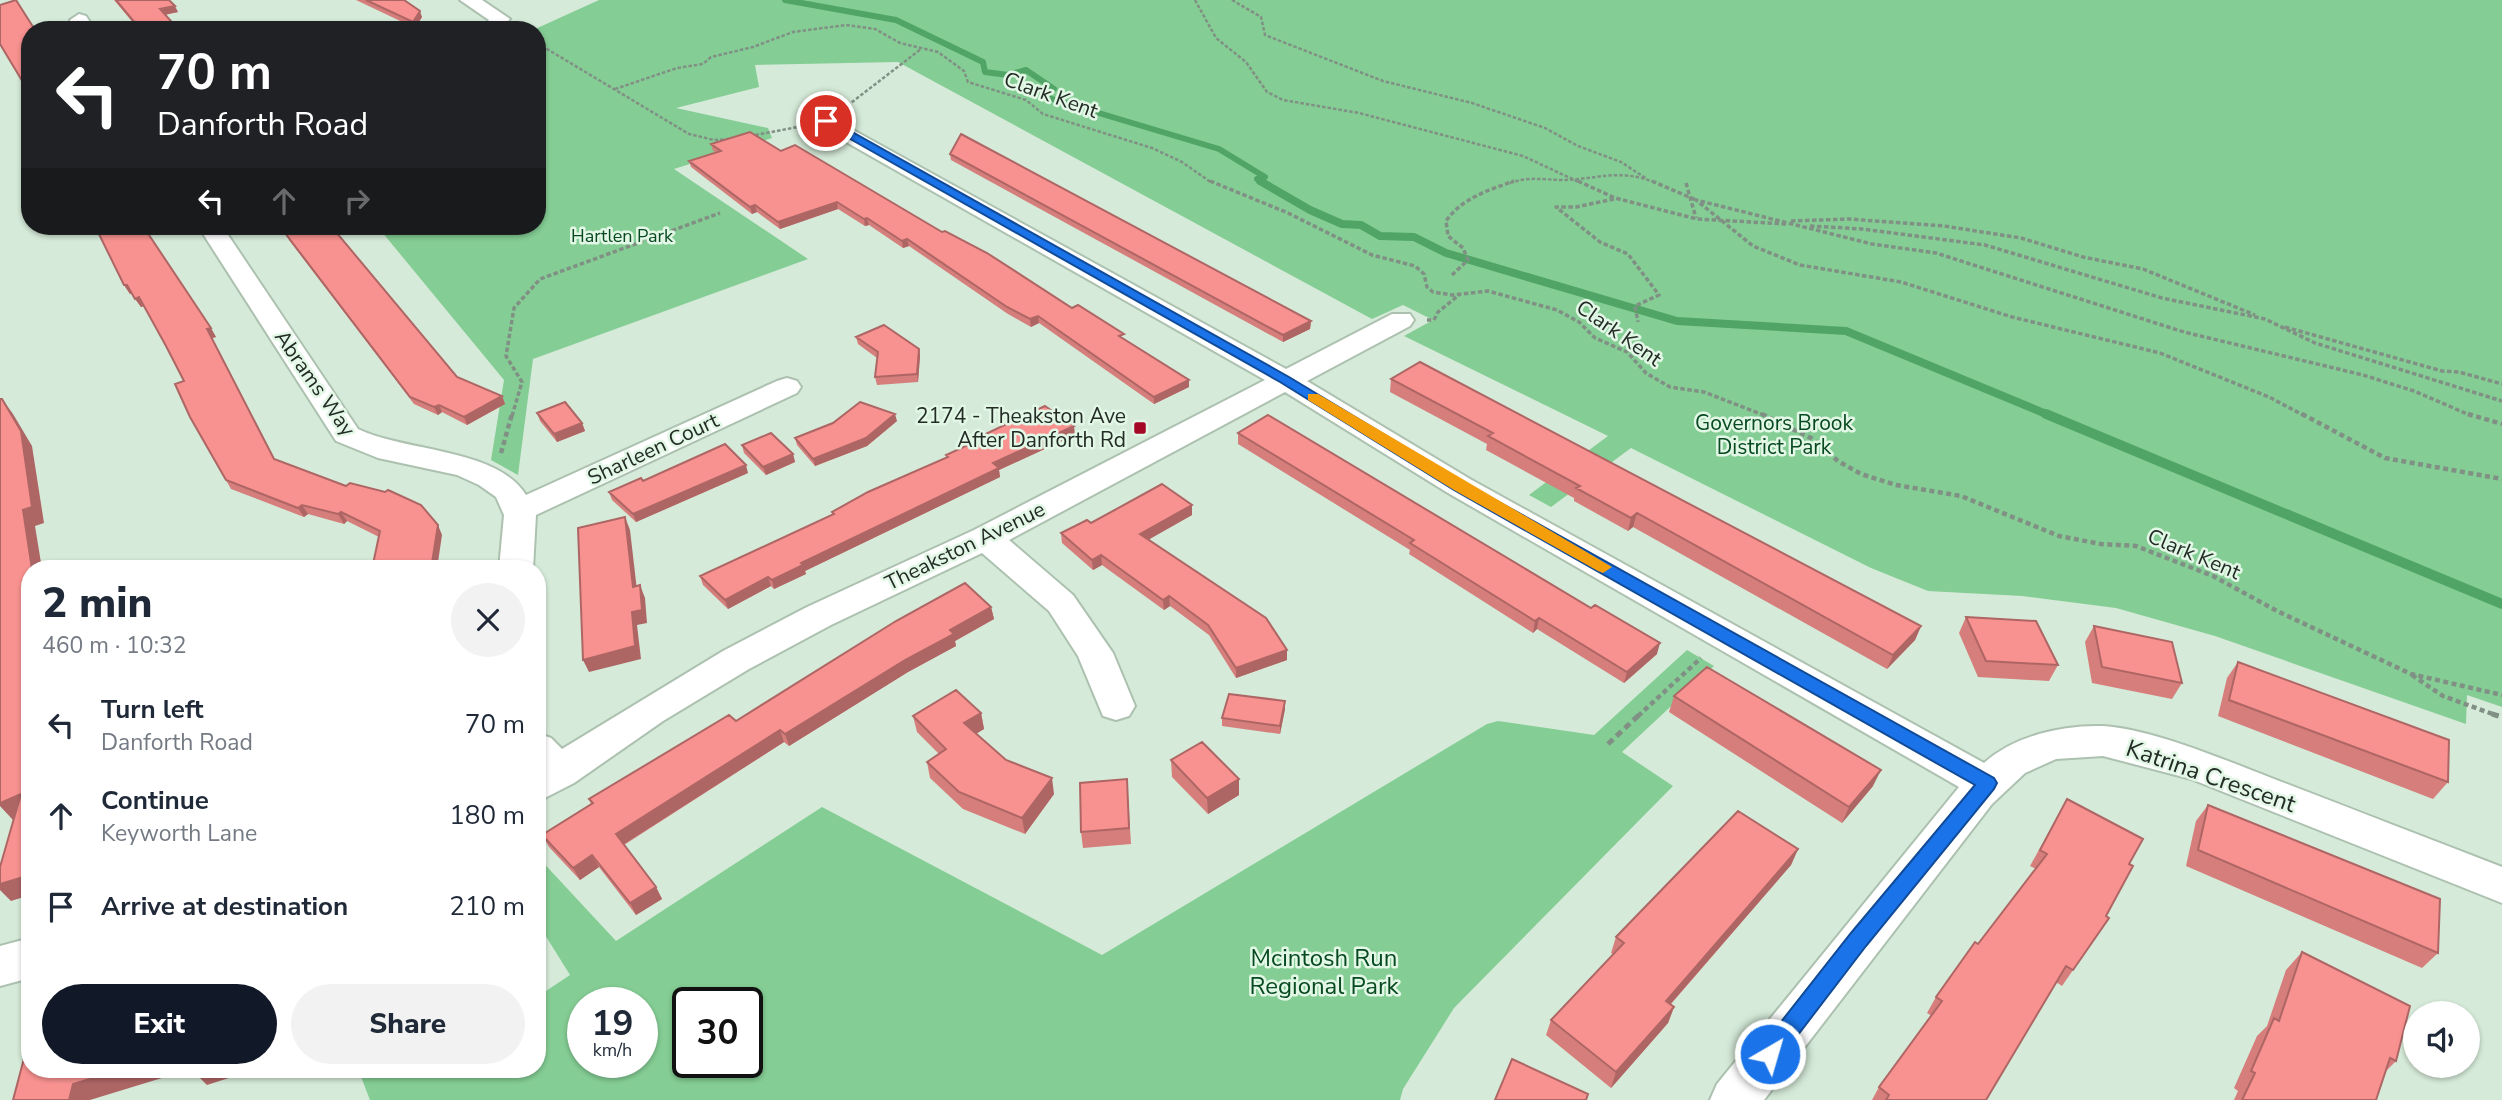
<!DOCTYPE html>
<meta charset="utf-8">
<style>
body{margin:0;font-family:"Nunito Sans",sans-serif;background:#f2f2f3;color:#1f2937;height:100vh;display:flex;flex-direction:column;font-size:26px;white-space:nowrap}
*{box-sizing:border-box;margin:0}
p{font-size:23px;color:#747a83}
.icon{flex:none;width:38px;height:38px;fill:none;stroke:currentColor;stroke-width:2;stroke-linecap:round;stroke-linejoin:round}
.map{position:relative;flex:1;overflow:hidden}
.details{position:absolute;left:21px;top:560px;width:525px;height:518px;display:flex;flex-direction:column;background:#fff;border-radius:28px;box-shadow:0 2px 5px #0004}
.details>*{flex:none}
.banner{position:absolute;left:21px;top:21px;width:525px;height:214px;border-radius:28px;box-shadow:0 2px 5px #0004;background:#202124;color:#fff;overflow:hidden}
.tools{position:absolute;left:2403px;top:1001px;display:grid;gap:14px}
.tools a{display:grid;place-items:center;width:77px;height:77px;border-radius:50%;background:#fff;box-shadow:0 2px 5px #0004;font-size:35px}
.speed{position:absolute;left:567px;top:987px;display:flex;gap:14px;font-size:35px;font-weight:700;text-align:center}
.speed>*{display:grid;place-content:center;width:91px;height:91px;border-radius:50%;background:#fff;box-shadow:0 2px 5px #0004;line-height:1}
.speed small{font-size:18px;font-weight:400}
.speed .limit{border:4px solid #111;border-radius:10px;background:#fff;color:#111}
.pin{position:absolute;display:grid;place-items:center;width:60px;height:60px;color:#fff;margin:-30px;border:4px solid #fff;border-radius:50%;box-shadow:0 2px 7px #0007}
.me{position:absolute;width:77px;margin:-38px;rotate:38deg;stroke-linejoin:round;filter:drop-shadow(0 0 5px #0008)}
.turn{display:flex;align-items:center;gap:24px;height:147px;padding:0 21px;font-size:32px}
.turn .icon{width:91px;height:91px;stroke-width:2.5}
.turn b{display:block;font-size:49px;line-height:60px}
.lanes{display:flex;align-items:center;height:66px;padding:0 21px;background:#0003;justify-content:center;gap:35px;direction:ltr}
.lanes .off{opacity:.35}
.round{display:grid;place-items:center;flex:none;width:74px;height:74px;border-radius:37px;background:#f2f2f3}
.summary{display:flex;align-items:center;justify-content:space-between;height:119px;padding:0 21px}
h1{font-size:42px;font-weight:800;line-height:52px}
.primary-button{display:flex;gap:14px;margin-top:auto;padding:14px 21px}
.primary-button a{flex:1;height:80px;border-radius:42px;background:#111827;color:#fff;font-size:28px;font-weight:800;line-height:80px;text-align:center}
.primary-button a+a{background:#f2f2f3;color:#1f2937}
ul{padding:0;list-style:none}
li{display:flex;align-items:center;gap:21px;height:91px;padding:0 21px}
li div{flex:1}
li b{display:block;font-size:26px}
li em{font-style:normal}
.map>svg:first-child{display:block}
.green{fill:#84cd94;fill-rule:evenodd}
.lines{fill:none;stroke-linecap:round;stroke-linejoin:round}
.stream-far2{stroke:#50a566;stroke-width:6}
.stream-far1{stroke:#50a566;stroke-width:8}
.stream{stroke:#50a566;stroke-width:10}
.minor-casing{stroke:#acc1af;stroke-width:4}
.path-far3{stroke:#819084;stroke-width:2.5;stroke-dasharray:3.5 2;stroke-linecap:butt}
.path-far2{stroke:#819084;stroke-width:3.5;stroke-dasharray:4.5 2.5;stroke-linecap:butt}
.path-far1{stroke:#819084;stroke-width:4.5;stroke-dasharray:5 3.5;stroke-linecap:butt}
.path{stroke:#819084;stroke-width:5;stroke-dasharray:7 4.5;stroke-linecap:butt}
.minor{fill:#fff;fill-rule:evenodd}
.wall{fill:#d57e7c}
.shaded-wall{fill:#ae6665}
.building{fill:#f89290;stroke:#ae6665;stroke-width:2}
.route{fill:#1a73e8;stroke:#114b97;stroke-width:2}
.slow{fill:#f59e0b}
.poi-dot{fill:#a40825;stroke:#e2f7e5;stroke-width:2.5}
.labels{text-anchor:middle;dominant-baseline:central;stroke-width:5;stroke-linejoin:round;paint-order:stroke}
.far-park-label{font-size:18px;fill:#074920;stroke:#e2f7e5}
.street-label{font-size:21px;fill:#232b25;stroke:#e2f7e5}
.poi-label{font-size:21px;fill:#232b25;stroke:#e2f7e5;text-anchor:end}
.park-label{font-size:21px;fill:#074920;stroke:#e2f7e5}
.near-street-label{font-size:24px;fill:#232b25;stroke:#e2f7e5}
.near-park-label{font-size:24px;fill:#074920;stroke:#e2f7e5}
</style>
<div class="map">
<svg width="2502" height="1100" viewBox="0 0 2502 1100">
<rect width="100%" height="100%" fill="#d5ead8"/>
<path class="green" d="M599 0H2502V707L2467 695 2466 724 2215 636 2116 608 2022 596 1928 591 1871 568 1631 448 1551 507 1529 495 1608 436 1404 336 1433 320 1403 305 1372 319 898 62 755 65 759 87 676 108 768 128 772 138 674 169 808 259 533 359 518 475 491 460 504 380 377 226H537V30H533Z
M1687 650 1714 666 1622 752 1673 786 1454 1008 1403 1089 1400 1100H370L358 1069H414L417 1076 428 1069H537V997L570 975 537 922V856L616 941 822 807 1102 955 1487 724 1498 721 1594 735ZM583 1003H642V1062H583ZM688 1003H747V1062H688Z"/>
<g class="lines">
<path class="stream-far2" d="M785 0 896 20 983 62 985 72 1008 75 1026 70 1054 89 1042 96 1219 149 1265 177 1257 179 1263 183"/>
<path class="stream-far1" d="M1260 181 1310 210 1342 224 1361 225 1380 236 1414 237 1446 253 1677 321 1846 331 2051 416"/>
<path class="stream" d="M2046 414 2502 604"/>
<defs>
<path id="minor" d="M460 0H482L510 19 500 30H480L489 20Z
M79 14 86 16 95 30H76L70 20Z
M826 115 1286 369 1392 314H1410L1414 320 1410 326 1307 381 1470 479 1984 763C2014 736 2062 725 2102 726 2149 728 2225 760 2269 777 2347 807 2424 837 2502 867V903L2191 779 2103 756 2056 759 2025 773 1992 804 1764 1100H1710L1717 1084 1959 787 1448 493 1285 392 1009 540 1073 595 1113 653 1135 706 1129 716 1116 720 1103 716 1078 656 1049 611 982 553 831 625 749 669 663 721 574 783 537 802V733L551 738 562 749 723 651 807 607 974 530 1265 380 818 126 815 121Z
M198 226H222L358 429C405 452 497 448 526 495L777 381 787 378 797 381 801 387 797 393 536 515 533 569H499L504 515 496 497 479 485 457 475 378 458 336 441Z
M30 938V978L0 986V946Z"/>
</defs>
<use href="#minor" class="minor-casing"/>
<path class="path-far3" d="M1195 0 1216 38 1246 62 1267 92 1283 100 1359 113 1523 156 1581 183
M1232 0 1261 17 1265 35 1383 81 1472 103 1545 128 1578 146 1621 162 1647 179
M537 43 689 134 714 140 731 139
M615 89 677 68 703 64 711 57 753 47 793 32 846 25 875 29 900 43 938 52 964 71 968 82 1026 100 1043 114 1152 148 1182 162 1212 183
M843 109 921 49
M750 136 803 126
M1510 183C1529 176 1544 180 1564 180 1598 179 1621 168 1656 183"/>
<path class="path-far2" d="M1210 181 1288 213 1372 255 1415 266 1424 274 1427 287 1433 292 1452 295 1488 291 1557 310 1579 322 1595 338 1627 352 1646 373 1670 387 1704 392 1766 416
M1578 181 1615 198 1697 219 1787 224
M1652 181 1696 200
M1686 183 1696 218
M1614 199 1576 207H1556L1600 242 1628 254 1659 295 1635 306 1638 322
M1791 221 1849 219 1944 226 2021 238 2083 257 2143 269 2255 315
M1810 226 1862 229 1985 245 2162 298 2265 319 2315 343 2502 401
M1452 275 1468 260 1463 248 1448 236 1446 221C1462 198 1489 190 1514 181
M1427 320H1434L1438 312 1459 295
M2285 327 2442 371 2459 372 2502 384
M512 416 522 382 506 356 514 308 540 279 720 213
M2305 416 2269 397 2160 353 2012 317 1901 282 1800 265 1753 246 1696 200 1872 244 1936 253 2184 332 2363 375 2414 391 2472 416"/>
<path class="path-far1" d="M1762 414 1811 438 1838 461 1861 474 1896 485 1961 496 2059 536 2101 544 2136 546 2213 576 2277 611 2411 674 2502 695
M2302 414 2385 458 2502 479
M2468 414 2502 424
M501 453 512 414
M2412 675 2443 696 2498 716
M1638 716 1701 658"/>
<path class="path" d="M2492 714 2502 717
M1608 744 1640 714"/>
<use href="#minor" class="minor"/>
</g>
<path class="wall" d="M114 0H169L178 12 165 15 179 30H139Z
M356 0H404L422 17 415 28Z
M711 144 781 151 942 232 1072 308 1189 380V387L1154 404 1039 323 1031 327 1008 314 909 246 903 248 869 225 865 226 838 209 780 229 757 212 752 214 691 167 689 161 716 152 713 151Z
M950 154 1311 321 1310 329 1283 342 951 160Z
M282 226H331L457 377 502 396 505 404 467 425 442 412 438 415 414 404 289 240 285 233 288 232Z
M149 236 216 337 212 338 275 460 442 535 379 537 347 521 344 524 308 514 304 517 231 489 190 417 184 381 166 346 144 306 141 307 132 293 130 294 124 285Z
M856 337 919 349 920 356 918 382 877 385 875 377 877 358 858 344Z
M1391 379 1921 626 1915 640 1887 669 1633 527 1628 531 1574 501V498L1486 450 1487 444 1390 392Z
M537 413 582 423 585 431 557 442 540 421Z
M897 421 867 446 815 466 797 445 795 438Z
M1238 433 1657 654 1624 683 1537 629 1533 633 1409 554 1410 550 1238 444Z
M1075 435 999 470 1000 477 805 571 806 574 774 589 771 586 728 609 703 585 700 576 832 515V512L946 458V455L975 441V439Z
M742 445 793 454 795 462 766 475 744 453Z
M748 473 636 522 612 500 609 492 643 481Z
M1192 505V515L1149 539 1287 660 1236 678 1209 635 1170 606 1164 610 1102 565 1093 570 1062 543 1061 533 1091 523Z
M991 607 994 619 955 641 956 646 908 672 789 746 784 742 624 845 656 887 662 899 636 915 599 867 580 880 549 847 542 835 591 804 589 799 736 721Z
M1966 617 2058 665 2049 681 1978 677 1959 633Z
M2094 626 2182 683 2172 699 2092 683 2085 642Z
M2238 662 2448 782 2433 799 2218 716 2227 678Z
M1674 696 1873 786 1842 823 1669 712Z
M1285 701V709L1280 734 1222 726V718Z
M981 713 984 729 976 734 1006 760 1054 794 1025 834 963 809 930 778 927 762 939 754 917 732 913 716Z
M1171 760 1239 779V795L1208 814 1172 777Z
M1127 779 1131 844 1083 848 1081 832Z
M2067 799 2129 864 2106 916 2109 918 2062 986 2056 982 1986 1100H1872L1879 1087 1932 1016 1927 1013 1936 997 2036 869 2030 866Z
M2208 805 2438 953 2422 968 2186 866 2196 821Z
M1798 849 1791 865 1671 1004 1674 1007 1668 1023 1611 1088 1546 1035 1551 1020 1613 954 1611 953 1616 937Z
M2302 952 2396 1061 2386 1071 2376 1100H2234L2238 1091 2234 1088 2257 1036 2267 1026 2286 970Z"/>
<path class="shaded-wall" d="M175 6 178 12 163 15 160 9Z
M420 11 422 17 415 28 413 22Z
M837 202 838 209 780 229 778 222Z
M755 205 757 212 752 214 750 207Z
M867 218 869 225 865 226 864 219Z
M907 239 909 246 903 248 902 241Z
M124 285H127L132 293 130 294Z
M139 297 144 306 141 307 135 299Z
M1038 316 1039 323 1031 327 1030 319Z
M1311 321 1310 329 1283 342V335Z
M211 328 216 337 212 338 280 469 207 329Z
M919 349 920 356 918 382 917 374Z
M1189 380V387L1154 404V397Z
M502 396 505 404 467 425 464 417Z
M2 399 13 414 32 446 44 523 35 526 42 569H32L23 510Z
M439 405 442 412 438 415 434 407Z
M895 414 897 421 867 446 815 466 813 459Z
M582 423 585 431 557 442 554 434Z
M1074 426 1075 435 999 470 1000 477 805 571 806 574 774 589 772 580 801 563 993 463Z
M793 454 795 462 766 475 763 467Z
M746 465 748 473 636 522 633 514Z
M302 505 308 514 304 517 298 508Z
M1192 505V515L1141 544 1140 534Z
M341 512 347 521 344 524 338 514Z
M1637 513 1633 527 1628 531 1631 518Z
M625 517 630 530 638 599 633 587Z
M438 525 442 535 437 569H431Z
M1101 555 1102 565 1093 570 1092 560Z
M768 577 771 586 728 609 725 600Z
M640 585 645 598 647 623 637 625 641 659 589 672 583 660 632 612Z
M1169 596 1170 606 1164 610 1163 600Z
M991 607 994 619 955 641 956 646 908 672 789 746 785 734 950 630Z
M1539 618 1537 629 1533 633 1535 621Z
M1921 626 1915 640 1887 669 1893 655Z
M1660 643 1657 654 1624 683 1627 672Z
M1287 650V660L1236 678V668Z
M1285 701V709L1280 734V726Z
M981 713 984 729 967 739 964 723Z
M780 730 784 742 621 846 616 834Z
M1881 770 1873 786 1842 823 1849 807Z
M1052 778 1054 794 1025 834 1022 818Z
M1239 779V795L1208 814 1207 798Z
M21 794 13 820 0 806V803Z
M1798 849 1791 865 1660 1016 1666 1001Z
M592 855 599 867 580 880 573 868Z
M30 875V895L11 901 0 890V884Z
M656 887 662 899 636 915 630 903Z
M1674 1007 1668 1023 1611 1088 1616 1072Z
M123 1069H257L207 1085 193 1071 177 1076 175 1074 90 1100H69L73 1084Z"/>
<path class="building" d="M16 0 35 30H30V94L0 44V5Z
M116 0H169L175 6 160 9 179 30H141Z
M366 0H404L420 11 413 22Z
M750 132 781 151 795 145 942 232 945 231 987 253 1072 308 1078 305 1124 334 1119 336 1189 380 1154 397 1038 316 1030 319 1007 307 907 239 902 241 867 218 864 219 837 202 778 222 755 205 750 207 689 161 721 151 711 144Z
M961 134 1311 321 1283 335 950 154Z
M95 226H143L211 328 207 329 274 459 346 486 350 483 385 492 388 490 421 505 438 525 431 569H372L380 531 341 512 338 514 302 505 298 508 226 480 190 417 175 384 184 381 166 346 139 297 135 299 127 285H124Z
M285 226H331L457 377 502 396 464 417 439 405 434 407 410 397 285 233 290 232Z
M884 325 919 349 917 374 875 377 878 352 856 337Z
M1420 362 1921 626 1893 655 1637 513 1631 518 1576 488 1580 486 1488 436 1493 433 1391 379Z
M0 399H2L21 431 32 507 23 510 32 569H30V875L0 884V867L21 794 0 803Z
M565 402 582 423 554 434 537 413Z
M860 402 895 414 866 438 813 459 795 438 833 423Z
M1045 406 1074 426 993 463 999 468 801 563 803 565 772 580 768 577 725 600 700 576 834 514 832 512 868 492 948 457 946 455 977 441 975 439Z
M1268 415 1591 608 1595 605 1660 643 1627 672 1539 618 1535 621 1410 543 1414 540 1238 433Z
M771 433 793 454 763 467 742 445Z
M725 444 746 465 633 514 609 492 641 478 643 481Z
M1162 484 1192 505 1140 534 1266 618 1287 650 1236 668 1208 625 1169 596 1163 600 1101 555 1092 560 1061 533 1087 520 1091 523Z
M625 517 633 587 640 585 642 610 632 612 635 646 583 660 578 528Z
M965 583 991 607 950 630 954 634 905 660 785 734 780 730 616 834 656 887 630 903 592 855 573 868 542 835 593 803 589 799 729 715 736 721 896 621Z
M1966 617 2036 621 2058 665 1986 661Z
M2094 626 2172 642 2182 683 2102 667Z
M2238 662 2449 740 2448 782 2229 700Z
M1707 667 1881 770 1849 807 1674 696Z
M956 690 981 713 964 723 1006 760 1052 778 1022 818 959 792 927 762 946 749 913 716Z
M1229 694 1285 701 1280 726 1222 718Z
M1202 742 1239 779 1207 798 1171 760Z
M1127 779 1129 828 1081 832 1080 783Z
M2067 799 2143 839 2129 864 2133 866 2106 916 2109 918 2073 970 2066 966 1986 1100H1886L1889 1095 1879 1087 1942 1001 1936 997 1975 942 1978 944 2047 854 2040 850Z
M2208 805 2440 899 2438 953 2198 850Z
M1738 811 1798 849 1666 1001 1674 1007 1616 1072 1551 1020 1624 943 1616 937Z
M2302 952 2410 1006 2396 1061 2390 1058 2376 1100H2242L2255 1073 2251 1071 2274 1018 2279 1021Z
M30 1046V1069H123L73 1084 69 1100H13L27 1047Z
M1512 1059 1588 1094 1586 1100H1495Z"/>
<path class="route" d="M822 119H829L1289 377 1465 483 1994 778 1997 783 1994 789 1866 946 1778 1061 1770 1064 1762 1061 1759 1054 1762 1046 1851 933 1975 785 1454 490 1280 382 822 123Z"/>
<path class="slow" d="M1308 394H1318L1612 567 1603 573 1598 571 1454 490 1308 400Z"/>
<rect class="poi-dot" x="1133" y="421" width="14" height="14" rx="3.5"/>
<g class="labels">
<g class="far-park-label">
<text x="622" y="236">Hartlen Park</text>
</g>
<g class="street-label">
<text transform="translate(1051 95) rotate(20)">Clark Kent</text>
<text transform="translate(1619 333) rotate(35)">Clark Kent</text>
<text transform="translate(315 383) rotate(55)">Abrams Way</text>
<text transform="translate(653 449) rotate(-25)">Sharleen Court</text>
<text transform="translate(965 546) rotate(-26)">Theakston Avenue</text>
<text transform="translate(2194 554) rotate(23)">Clark Kent</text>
</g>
<g class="poi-label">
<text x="1126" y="416">2174 - Theakston Ave<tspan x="1126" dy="24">After Danforth Rd</tspan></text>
</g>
<g class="park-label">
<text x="1774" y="423">Governors Brook<tspan x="1774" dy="24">District Park</tspan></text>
</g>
<g class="near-street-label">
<text transform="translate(2211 776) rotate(19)">Katrina Crescent</text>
</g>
<g class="near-park-label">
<text x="1324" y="958">Mcintosh Run<tspan x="1324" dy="28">Regional Park</tspan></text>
</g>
</g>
</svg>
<div class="tools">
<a><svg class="icon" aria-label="sound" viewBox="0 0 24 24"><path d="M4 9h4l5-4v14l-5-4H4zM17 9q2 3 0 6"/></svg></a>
</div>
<div class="speed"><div>19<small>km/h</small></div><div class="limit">30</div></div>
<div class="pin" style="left:826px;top:121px;background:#d93025"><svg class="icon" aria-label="arrive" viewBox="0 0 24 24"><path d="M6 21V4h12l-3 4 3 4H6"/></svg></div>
<svg class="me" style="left:1770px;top:1054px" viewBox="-20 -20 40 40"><circle r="17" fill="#1a73e8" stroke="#fff" stroke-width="3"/><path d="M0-11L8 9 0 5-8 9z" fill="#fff"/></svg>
<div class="banner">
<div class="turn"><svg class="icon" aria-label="left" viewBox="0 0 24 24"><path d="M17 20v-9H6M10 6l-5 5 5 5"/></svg><div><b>70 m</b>Danforth Road</div></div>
<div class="lanes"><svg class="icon" aria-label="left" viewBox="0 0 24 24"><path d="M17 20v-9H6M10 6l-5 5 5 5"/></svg><svg class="icon off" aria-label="ahead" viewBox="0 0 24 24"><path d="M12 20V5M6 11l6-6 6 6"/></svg><svg class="icon off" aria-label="right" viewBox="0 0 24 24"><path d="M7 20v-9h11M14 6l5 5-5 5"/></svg></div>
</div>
<section class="details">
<div class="summary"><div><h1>2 min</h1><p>460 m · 10:32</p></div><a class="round"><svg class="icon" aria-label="close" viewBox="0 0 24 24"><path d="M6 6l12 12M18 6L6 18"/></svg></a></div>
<ul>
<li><svg class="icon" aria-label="left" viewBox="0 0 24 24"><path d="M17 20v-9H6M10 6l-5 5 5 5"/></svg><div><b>Turn left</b><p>Danforth Road</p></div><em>70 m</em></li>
<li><svg class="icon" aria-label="ahead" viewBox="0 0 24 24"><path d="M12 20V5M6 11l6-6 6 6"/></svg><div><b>Continue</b><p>Keyworth Lane</p></div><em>180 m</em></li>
<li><svg class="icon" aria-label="arrive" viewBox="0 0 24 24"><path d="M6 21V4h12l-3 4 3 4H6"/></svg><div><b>Arrive at destination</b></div><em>210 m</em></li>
</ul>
<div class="primary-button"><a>Exit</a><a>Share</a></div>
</section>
</div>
